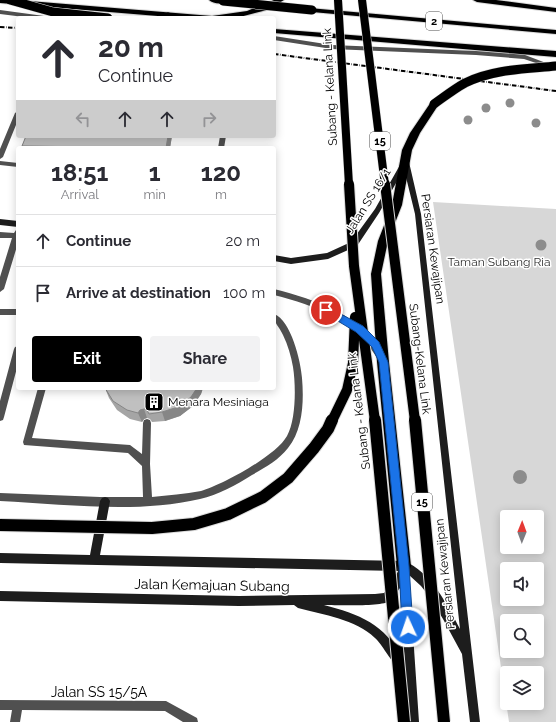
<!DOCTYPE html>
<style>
body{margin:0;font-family:Raleway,sans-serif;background:#f2f2f3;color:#2b2b33;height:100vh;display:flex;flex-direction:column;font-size:15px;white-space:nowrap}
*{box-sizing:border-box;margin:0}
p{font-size:13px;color:#7c7c81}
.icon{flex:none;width:22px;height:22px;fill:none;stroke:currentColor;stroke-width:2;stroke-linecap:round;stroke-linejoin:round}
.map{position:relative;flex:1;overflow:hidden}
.side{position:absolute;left:16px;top:146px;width:260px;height:244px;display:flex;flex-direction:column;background:#fff;border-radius:4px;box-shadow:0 2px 10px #0003}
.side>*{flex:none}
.guide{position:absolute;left:16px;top:16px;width:260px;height:122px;border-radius:4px;box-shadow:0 2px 10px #0003;background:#fff;color:#2b2b33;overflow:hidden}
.needle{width:26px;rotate:1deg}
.tools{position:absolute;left:500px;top:510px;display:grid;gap:8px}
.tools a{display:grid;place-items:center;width:44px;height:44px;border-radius:4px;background:#fff;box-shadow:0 2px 10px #0003;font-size:20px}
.pin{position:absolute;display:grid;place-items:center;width:34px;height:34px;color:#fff;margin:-17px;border:2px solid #fff;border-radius:50%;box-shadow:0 1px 4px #0007}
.me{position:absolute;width:44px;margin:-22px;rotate:357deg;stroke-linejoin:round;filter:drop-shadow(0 0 3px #0008)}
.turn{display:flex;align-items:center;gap:14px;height:84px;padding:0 16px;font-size:18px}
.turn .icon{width:52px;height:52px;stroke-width:2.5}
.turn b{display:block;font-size:28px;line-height:34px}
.lanes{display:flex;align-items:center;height:38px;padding:0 16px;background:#0003;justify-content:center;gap:20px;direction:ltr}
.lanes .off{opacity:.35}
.eta{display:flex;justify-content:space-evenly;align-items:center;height:68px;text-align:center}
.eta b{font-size:24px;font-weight:700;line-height:28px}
.cta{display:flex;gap:8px;margin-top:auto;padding:8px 16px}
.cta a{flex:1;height:46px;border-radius:4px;background:#000;color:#fff;font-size:16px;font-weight:700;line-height:46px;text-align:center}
.cta a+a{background:#f2f2f3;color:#2b2b33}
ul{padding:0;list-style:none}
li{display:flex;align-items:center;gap:12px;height:52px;padding:0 16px;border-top:1px solid #e1e1e2}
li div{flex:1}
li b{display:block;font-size:15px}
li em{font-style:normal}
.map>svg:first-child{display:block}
.green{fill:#d7d7d7;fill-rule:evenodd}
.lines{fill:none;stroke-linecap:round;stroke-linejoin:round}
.highway-casing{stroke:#dbdbdb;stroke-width:2}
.lane{fill:#505050;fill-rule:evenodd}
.street{fill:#505050;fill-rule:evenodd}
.secondary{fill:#1d1d1d;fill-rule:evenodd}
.highway{fill:#000;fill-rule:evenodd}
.rail{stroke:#000;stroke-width:2;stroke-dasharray:4.5 1.5 0.5 1.5;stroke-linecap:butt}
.primary-bridge-far2-casing{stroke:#dbdbdb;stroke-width:9;stroke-linecap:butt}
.primary-bridge-far1-casing{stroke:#dbdbdb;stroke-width:12;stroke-linecap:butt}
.primary-bridge-casing{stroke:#dbdbdb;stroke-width:14;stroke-linecap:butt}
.highway-bridge-casing{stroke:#dbdbdb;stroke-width:10;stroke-linecap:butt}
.primary-bridge-far2{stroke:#000;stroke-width:8}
.primary-bridge-far1{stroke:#000;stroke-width:10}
.primary-bridge{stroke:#000;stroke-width:12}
.highway-bridge{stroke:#000;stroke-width:9}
.tree{fill:#8c8c8c}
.wall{fill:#a5a5a5}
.shaded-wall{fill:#868686}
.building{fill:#c0c0c0;stroke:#868686}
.route{fill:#1a73e8;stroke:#114b97}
.labels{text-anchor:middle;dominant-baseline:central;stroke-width:3;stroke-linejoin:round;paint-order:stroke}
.shield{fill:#fff;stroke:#4c4c4c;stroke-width:1}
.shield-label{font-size:11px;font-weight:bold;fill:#000}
.street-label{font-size:12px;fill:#000;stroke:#fff}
.park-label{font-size:12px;fill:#2e2e2e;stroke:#fff}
.poi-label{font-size:12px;fill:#000;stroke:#fff;text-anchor:start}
.near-street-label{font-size:14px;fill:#000;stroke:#fff}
</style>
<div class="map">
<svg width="556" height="722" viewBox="0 0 556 722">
<rect width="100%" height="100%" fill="#fff"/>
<path class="green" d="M433 202 556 209V722H509ZM507 517H537V547H507ZM507 569H537V599H507ZM507 621H537V651H507ZM507 673H537V703H507Z"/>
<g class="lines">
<defs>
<path id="highway" d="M0 0H17L212 16 247 11 274 0H284L267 10 236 18H182L0 3Z
M209 0H226L227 1C223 5 213 4 209 0Z
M473 0H496L556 8V12L477 2Z
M309 8 556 30V34L312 12H309Z
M274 29 556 51V57L274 33Z
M434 101 439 104 420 133 412 150 402 205 388 241 381 274 389 362 411 566 409 571 404 573 399 571 397 566 377 362 371 274 378 241 392 205 402 150 410 133 431 102Z"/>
</defs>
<use href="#highway" class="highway-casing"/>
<path class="lane" d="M0 10 44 16 47 18H32L0 14Z
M168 12 170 13V15L163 18H156Z
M274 36 332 45 476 51 525 55 554 66 551 68 524 59 476 55 332 49 274 40Z
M18 111V120L3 157 0 159V149L15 113Z
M220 136H226L224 148H218Z
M0 161 18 163V167L0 165Z
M18 229V243L4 289 0 292V277L12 238H0V232L14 233 16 230Z
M274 289C316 300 363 315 384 356L383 358H377C354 319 316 306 274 295Z
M0 309H18V315H0Z
M274 314C291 320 301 362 302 378 304 401 303 430 288 448 279 460 264 468 252 475 236 485 218 495 200 499 136 514 64 504 0 501V493L100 497H143L142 466 128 453 24 445 23 442 38 388H46L32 438 130 445 142 454 143 423 144 420 147 419 150 420 151 423 150 464 152 497C168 495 185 494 201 491 222 485 276 456 287 436 296 420 296 386 293 367 291 356 288 345 283 335 279 326 274 324 274 314Z
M18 346V364L4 417 3 420 0 421V401L14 349 15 347Z"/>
<path class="street" d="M0 700 166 701 197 718 198 722H183L165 711 22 710 20 722H10L12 710H0Z"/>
<path class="secondary" d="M404 160H406L409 162 421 214 480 722H470L462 654 443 619 429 596 421 586 409 575 419 722H409L407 691 396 670 397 666 401 665 405 667 400 588C397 592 394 598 390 601 382 607 336 605 324 605 358 614 387 624 401 659L400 663 396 664C391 662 382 644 375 638 355 619 324 615 298 608L294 605 239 606 0 601V591L239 596 375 594 384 593 394 580 398 571 0 563V553L90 555 100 501 102 498 105 497 108 498 110 501 100 555 404 561C431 572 447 604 460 629L415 214 404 169 379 213 357 246 328 259 291 264 274 261V255L291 258 327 253 351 242 375 209 400 165H403Z
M0 219 18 221V227L0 225Z"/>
<use href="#highway" class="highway"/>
<path class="rail" d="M0 27 18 28
M274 54 556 91"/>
<defs>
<path id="primary-bridge-far2" d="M338 0 349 185
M362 0 385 185"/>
<path id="primary-bridge-far1" d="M349 184 354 266 375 421
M385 184 415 421
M332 421 347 390 353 363 355 317"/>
<path id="primary-bridge" d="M375 420 404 722
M415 420 444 722
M0 525 152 528 194 524 228 514 263 497 288 478 314 448 328 429 332 420"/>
<path id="highway-bridge" d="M10 0 53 12 108 18
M223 1 312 10
M434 104C444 97 454 89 465 83 493 69 526 69 556 66"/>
</defs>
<use href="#primary-bridge-far2" class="primary-bridge-far2-casing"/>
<use href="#primary-bridge-far1" class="primary-bridge-far1-casing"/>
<use href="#primary-bridge" class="primary-bridge-casing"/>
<use href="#highway-bridge" class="highway-bridge-casing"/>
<use href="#primary-bridge-far2" class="primary-bridge-far2"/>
<use href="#primary-bridge-far1" class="primary-bridge-far1"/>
<use href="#primary-bridge" class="primary-bridge"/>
<use href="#highway-bridge" class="highway-bridge"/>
</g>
<g class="tree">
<circle cx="510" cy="103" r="4.5"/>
<circle cx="486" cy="108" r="4.5"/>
<circle cx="468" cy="120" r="4.5"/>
<circle cx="536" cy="123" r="4.5"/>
<circle cx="541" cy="245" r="5.5"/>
<circle cx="520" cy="477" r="7"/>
</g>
<path class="wall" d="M26 136H172L170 148H23L22 146Z
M105 388H203L201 394 193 406 180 416 165 421 152 422 150 419 147 418 144 419 142 422 130 419 117 410 109 398Z"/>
<path class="shaded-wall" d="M168 136H172L170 148H166Z
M197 388H203L201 394 193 406 180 416 165 421 162 412Z
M144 409 147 418 144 419 142 422 138 413 140 410Z"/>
<path class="building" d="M26 136H168L166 148 22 146Z
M105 388H197L191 397 178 407 162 412 149 414 147 410 144 409 140 410 138 413 127 410 113 401Z"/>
<path class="route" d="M326 306 363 326 379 342 388 362 409 566 413 627 412 631 408 633 404 631 402 627 399 566 379 362 372 347 356 332 323 312 322 310Z"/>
<defs>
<symbol id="building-square" viewBox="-11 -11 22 22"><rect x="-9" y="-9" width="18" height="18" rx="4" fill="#000" stroke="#fff"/><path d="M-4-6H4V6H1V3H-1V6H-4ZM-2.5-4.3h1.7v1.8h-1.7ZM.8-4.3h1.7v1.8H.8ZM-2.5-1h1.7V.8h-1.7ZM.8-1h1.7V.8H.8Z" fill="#fff"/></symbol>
</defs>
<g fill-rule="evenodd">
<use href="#building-square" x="143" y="391" width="22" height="22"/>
</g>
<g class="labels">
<g class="shield">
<rect x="426" y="12" width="16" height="18" rx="3"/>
<rect x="370" y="132" width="20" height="18" rx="3"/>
<rect x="412" y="493" width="20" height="18" rx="3"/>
</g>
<g class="shield-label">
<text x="434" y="21">2</text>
<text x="380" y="141">15</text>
<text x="422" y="502">15</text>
</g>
<g class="street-label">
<text transform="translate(330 87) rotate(-93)">Subang - Kelana Link</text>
<text transform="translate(368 201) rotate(-58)">Jalan SS 16/1</text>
<text transform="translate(433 249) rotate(82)">Persiaran Kewajipan</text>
<text transform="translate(420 359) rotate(83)">Subang-Kelana Link</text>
<text transform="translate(359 411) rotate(-97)">Subang - Kelana Link</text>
<text transform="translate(445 574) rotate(-96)">Persiaran Kewajipan</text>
</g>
<g class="park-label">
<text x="499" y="262">Taman Subang Ria</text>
</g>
<g class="poi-label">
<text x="168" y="402">Menara Mesiniaga</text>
</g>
<g class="near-street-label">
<text transform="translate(212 585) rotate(1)">Jalan Kemajuan Subang</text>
<text x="99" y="692">Jalan SS 15/5A</text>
</g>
</g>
</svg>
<div class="tools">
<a><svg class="needle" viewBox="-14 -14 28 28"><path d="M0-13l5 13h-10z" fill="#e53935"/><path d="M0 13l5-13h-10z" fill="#7c7c81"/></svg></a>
<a><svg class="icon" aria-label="sound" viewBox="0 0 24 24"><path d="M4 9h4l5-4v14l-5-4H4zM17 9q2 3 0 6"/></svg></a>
<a><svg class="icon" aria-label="search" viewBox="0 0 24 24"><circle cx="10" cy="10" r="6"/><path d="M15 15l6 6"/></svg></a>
<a><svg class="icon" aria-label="layers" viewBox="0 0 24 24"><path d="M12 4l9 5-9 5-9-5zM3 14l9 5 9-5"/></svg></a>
</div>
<div class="pin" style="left:326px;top:310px;background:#d93025"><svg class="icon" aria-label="arrive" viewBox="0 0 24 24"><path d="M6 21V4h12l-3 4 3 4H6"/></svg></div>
<svg class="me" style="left:408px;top:627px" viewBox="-20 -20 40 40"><circle r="17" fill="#1a73e8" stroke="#fff" stroke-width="3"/><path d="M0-11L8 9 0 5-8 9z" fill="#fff"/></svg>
<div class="guide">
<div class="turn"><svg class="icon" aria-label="ahead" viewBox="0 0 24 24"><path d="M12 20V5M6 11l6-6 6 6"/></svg><div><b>20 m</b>Continue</div></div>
<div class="lanes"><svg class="icon off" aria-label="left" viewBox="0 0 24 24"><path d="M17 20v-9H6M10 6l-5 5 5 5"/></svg><svg class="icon" aria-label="ahead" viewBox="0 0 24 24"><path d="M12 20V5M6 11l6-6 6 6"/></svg><svg class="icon" aria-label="ahead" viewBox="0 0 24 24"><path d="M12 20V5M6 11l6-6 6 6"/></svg><svg class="icon off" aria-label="right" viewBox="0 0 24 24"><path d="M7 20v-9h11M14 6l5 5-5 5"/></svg></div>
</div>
<section class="side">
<div class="eta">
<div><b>18:51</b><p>Arrival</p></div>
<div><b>1</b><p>min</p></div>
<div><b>120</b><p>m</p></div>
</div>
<ul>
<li><svg class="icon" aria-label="ahead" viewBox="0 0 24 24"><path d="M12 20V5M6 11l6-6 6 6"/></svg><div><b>Continue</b></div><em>20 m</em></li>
<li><svg class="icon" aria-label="arrive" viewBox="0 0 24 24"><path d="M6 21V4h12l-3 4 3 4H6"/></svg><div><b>Arrive at destination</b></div><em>100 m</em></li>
</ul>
<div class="cta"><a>Exit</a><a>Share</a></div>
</section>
</div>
